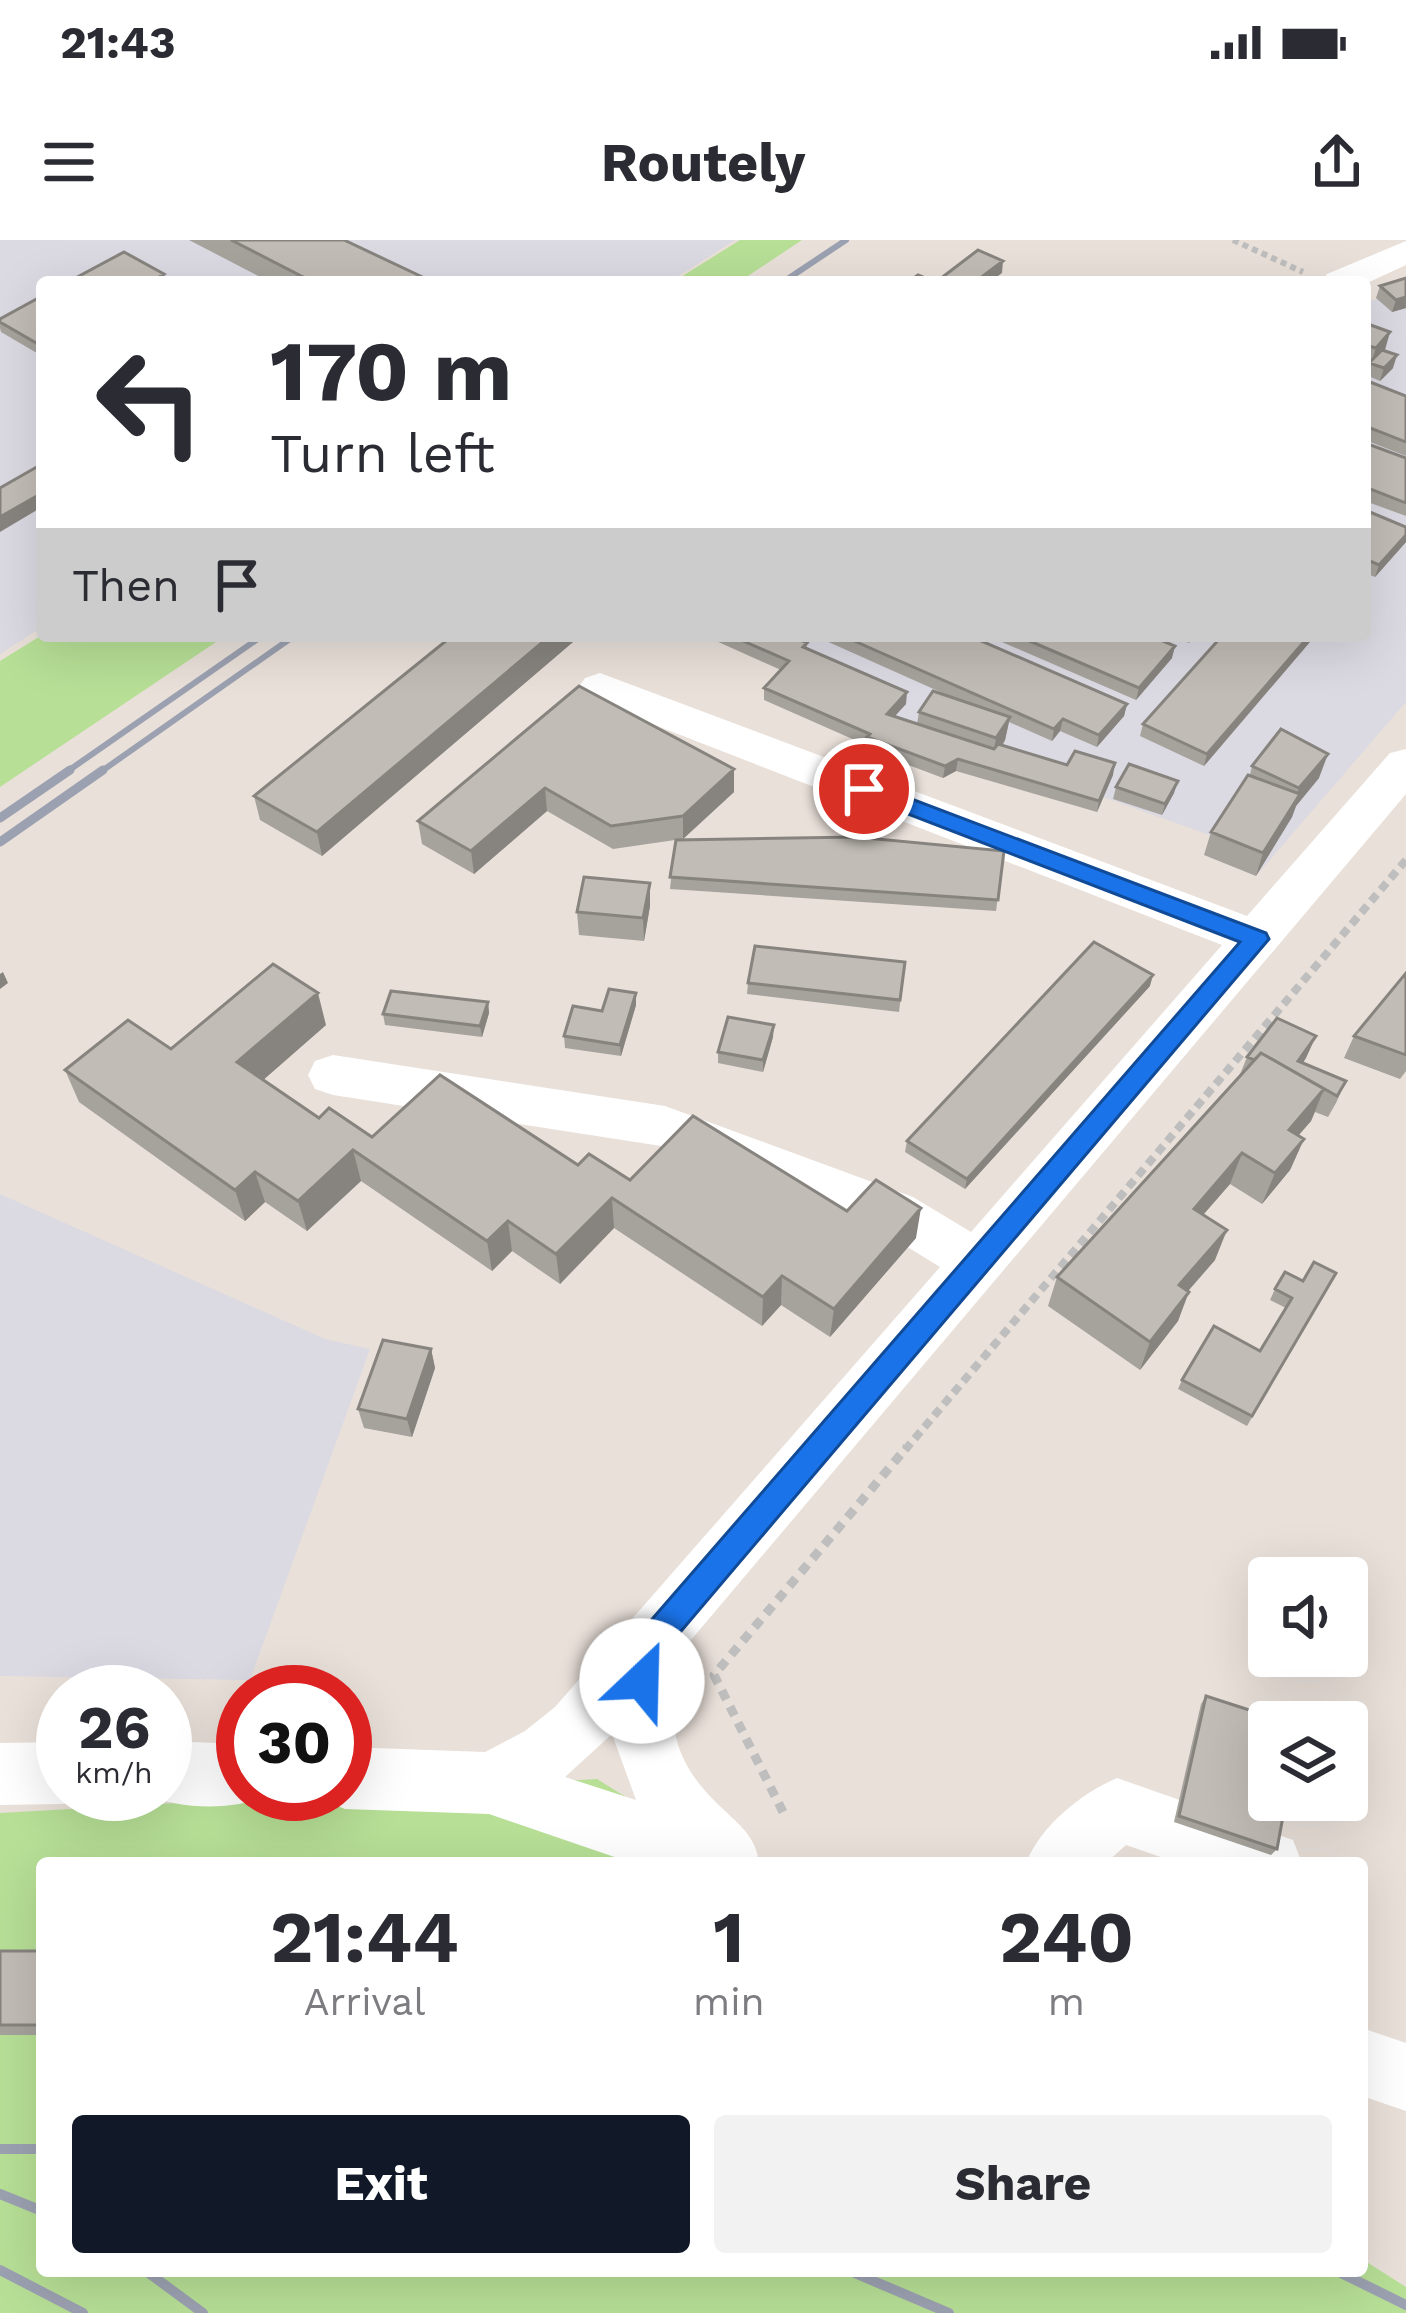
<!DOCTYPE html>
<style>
body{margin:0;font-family:"Work Sans",sans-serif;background:#f2f2f3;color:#2b2b33;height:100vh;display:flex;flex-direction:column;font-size:45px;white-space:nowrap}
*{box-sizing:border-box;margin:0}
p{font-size:39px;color:#7c7c81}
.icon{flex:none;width:66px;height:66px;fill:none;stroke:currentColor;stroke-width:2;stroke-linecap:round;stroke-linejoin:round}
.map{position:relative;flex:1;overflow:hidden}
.drawer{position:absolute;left:36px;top:1617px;width:1332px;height:420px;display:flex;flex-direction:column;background:#fff;border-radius:12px;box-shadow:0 12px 48px #0002}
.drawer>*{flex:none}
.banner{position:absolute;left:36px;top:36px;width:1335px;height:366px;border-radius:12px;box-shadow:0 12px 48px #0002;background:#fff;color:#2b2b33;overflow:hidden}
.fabs{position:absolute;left:1248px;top:1317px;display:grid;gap:24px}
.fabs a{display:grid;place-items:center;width:120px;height:120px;border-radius:12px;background:#fff;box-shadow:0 12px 48px #0002;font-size:60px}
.speed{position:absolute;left:36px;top:1425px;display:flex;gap:24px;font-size:60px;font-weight:700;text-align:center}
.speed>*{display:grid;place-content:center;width:156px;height:156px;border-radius:50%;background:#fff;box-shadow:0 12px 48px #0002;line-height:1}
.speed small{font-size:30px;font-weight:400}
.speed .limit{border:18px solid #d22;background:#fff;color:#111}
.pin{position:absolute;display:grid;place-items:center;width:102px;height:102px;color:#fff;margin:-51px;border:6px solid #fff;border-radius:50%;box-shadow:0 3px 12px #0007}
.me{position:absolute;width:132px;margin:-66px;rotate:24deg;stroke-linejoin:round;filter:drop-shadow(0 0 9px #0008)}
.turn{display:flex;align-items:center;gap:42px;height:252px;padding:0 36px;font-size:54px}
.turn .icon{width:156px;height:156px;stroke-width:2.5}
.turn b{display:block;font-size:84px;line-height:102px}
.then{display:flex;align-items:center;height:114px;padding:0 36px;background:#0003;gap:24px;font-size:45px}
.eta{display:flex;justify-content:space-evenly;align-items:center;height:204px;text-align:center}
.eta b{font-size:72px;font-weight:700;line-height:84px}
.cta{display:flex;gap:24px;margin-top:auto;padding:24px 36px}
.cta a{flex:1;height:138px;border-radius:12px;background:#111827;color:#fff;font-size:48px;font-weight:700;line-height:138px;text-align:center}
.cta a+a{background:#f2f2f3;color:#2b2b33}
.status{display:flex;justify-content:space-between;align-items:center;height:84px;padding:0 60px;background:#fff;direction:ltr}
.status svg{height:33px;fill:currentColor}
header{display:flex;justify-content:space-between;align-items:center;height:156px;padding:0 36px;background:#fff;font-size:54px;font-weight:700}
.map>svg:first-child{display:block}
.industrial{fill:#dbd9e2}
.green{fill:#b7df96}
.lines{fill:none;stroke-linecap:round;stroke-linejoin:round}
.path-far2{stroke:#bebebe;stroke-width:6;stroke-dasharray:6 4.5;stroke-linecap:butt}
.path-far1{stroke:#bebebe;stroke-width:8;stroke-dasharray:9 6;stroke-linecap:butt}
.path{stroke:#bebebe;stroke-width:9;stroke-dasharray:10 8;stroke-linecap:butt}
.minor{fill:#fff;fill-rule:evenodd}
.rail-far2{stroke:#9ca1b1;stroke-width:6}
.rail-far1{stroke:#9ca1b1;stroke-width:9}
.rail{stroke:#9ca1b1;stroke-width:10}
.wall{fill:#a6a29c}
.shaded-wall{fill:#87847f}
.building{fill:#c1bcb5;stroke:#87847f;stroke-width:3}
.route{fill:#1a73e8;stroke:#114b97;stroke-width:3}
</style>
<div class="status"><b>21:43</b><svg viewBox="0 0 49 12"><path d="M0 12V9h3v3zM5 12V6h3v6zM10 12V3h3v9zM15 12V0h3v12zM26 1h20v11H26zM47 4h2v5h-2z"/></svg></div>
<header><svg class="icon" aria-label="menu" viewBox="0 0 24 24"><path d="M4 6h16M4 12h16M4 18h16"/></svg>Routely<svg class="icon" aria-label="share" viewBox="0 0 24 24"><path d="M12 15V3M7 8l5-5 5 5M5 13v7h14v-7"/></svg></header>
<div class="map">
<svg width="1406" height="2073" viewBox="0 0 1406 2073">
<rect width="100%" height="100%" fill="#e9e0d9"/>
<path class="industrial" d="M0 0H735L669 42H42V387L0 414Z
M1406 49V462L1256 636 1204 615 1215 597 1103 557 1106 550 886 486 905 465 705 396H1365V63Z
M0 954 325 1099 370 1109 250 1440 0 1436Z"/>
<path class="green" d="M740 0H802L739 42H673Z
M42 395V396H225L0 547V421Z
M597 1539 732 1623H42V2031H1362V2019L1406 2047V2073H0V1573Z"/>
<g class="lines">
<path class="path-far2" d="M1233 0 1303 32"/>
<path class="path-far1" d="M905 1210 1406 620"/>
<path class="path" d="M783 1572 714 1435 907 1207"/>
<path class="minor" d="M1406 1V25L1365 44 1322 42 1327 34Z
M600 433 1247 676 1390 513 1406 509V554L680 1413C666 1482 670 1521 724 1570 742 1587 756 1598 759 1623H632L489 1574 345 1569 323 1560 320 1554H345V1507L485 1512 525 1491 555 1467 940 1027 875 987 661 906 333 855 315 849 308 835 315 821 333 815 665 866 913 957 971 992 1222 705 585 458 578 448 585 438ZM612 1494 636 1560 565 1537Z
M165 1501 243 1504V1554L265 1557C229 1571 179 1569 143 1554H165Z
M63 1502V1554L85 1555 63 1564 0 1565V1503Z
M1117 1538 1293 1600 1302 1623H1178L1126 1605 1106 1623H1026C1041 1586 1080 1554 1117 1538Z
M1362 1788 1406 1803V1871L1362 1856Z"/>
<path class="rail-far2" d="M783 42 846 0
M65 533 262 396
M99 533 294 396"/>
<path class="rail-far1" d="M0 578 70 530
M0 602 103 530"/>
<path class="rail" d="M0 1909H42
M0 1954 42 1971
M0 2030 83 2073
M146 2031 203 2073
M850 2031 949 2073
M1337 2031 1406 2065"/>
</g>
<path class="wall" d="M189 0H344L433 42H270Z
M1406 38V68L1392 72 1376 58 1380 46Z
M42 56V116L1 92 0 88V79Z
M1365 83 1390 92 1384 111 1393 128 1380 141 1366 135Z
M1365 140 1406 156V216L1365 200Z
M1365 203 1406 218V276L1365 261Z
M1365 270 1406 287V302L1375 337 1365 333Z
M452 396H580L322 616 260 580 254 556Z
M705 396H791L807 403V409L906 464 894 476 917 484 919 472 956 459 815 396H970L1127 464 1124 476 1097 507 1060 491 1052 501 1009 482 1005 500 1003 505 1067 525 1113 535 1097 572 956 531 943 538 866 509V505L764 460V448L781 430Z
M988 396H1151L1172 418 1136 460Z
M1172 396H1195L1189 403Z
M1222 396H1315L1204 526 1140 496 1143 484Z
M579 446 734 552 683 599 1004 611 996 671 670 649 675 600 613 609 547 571 474 634 422 604 418 581Z
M1252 526 1319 538 1296 566 1292 577 1256 636 1204 615 1211 592 1250 535Z
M1116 547 1174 553 1162 575 1113 559Z
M650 643V666L644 701 579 695 577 672Z
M905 722 899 772 747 754 748 743Z
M1406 733V831L1400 839 1344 818 1354 796Z
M1150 746 965 949 905 912 907 901Z
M636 753V765L621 816 565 808 564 796 602 771Z
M488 762 489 773 482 797 385 785 383 774Z
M326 785 263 840 319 878 372 897 578 925 630 940 847 971 916 998 830 1097 781 1065 762 1086 614 988 560 1044 512 1011 492 1031 361 941 307 991 265 962 245 981 79 862 65 830 171 809Z
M1316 796 1303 823 1346 841 1336 863 1328 877 1315 872 1311 881 1298 896 1304 899 1290 930 1262 964 1230 944 1203 975 1215 1020 1188 1051 1178 1081 1140 1130 1048 1066 1057 1037 1239 837 1247 817Z
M773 797 763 832 718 823V812Z
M1303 1041 1331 1043 1247 1186 1178 1149 1182 1140 1260 1111 1286 1068 1270 1060 1275 1049Z
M431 1109 435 1128 412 1197 364 1188 358 1169Z
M1206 1456 1277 1609 1271 1615 1174 1582 1201 1464Z
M0 1711H42V1795H0Z"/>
<path class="shaded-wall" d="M1003 21 1002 33 990 42H975Z
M164 34 166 42H151Z
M1406 57V68L1392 72 1396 60Z
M1390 92 1383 117 1371 124 1376 108Z
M1397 115 1393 128 1380 141 1384 128Z
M42 253V267L0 292V277Z
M1406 295V302L1375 337 1379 325Z
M550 396H580L322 616 317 592Z
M1309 396H1315L1204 526 1207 514Z
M1175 406 1172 418 1136 460 1139 448Z
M907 452 906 464 886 486 887 474Z
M1127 464 1124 476 1097 507 1099 495Z
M1010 477 1005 500 992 521 996 498Z
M1063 479 1060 491 1052 501 1054 489Z
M1328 514 1319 538 1296 566 1292 577 1256 636 1263 613 1293 565 1299 548Z
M958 519 956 531 943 538 945 526Z
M1115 523 1113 535 1097 572 1099 561Z
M734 529V552L683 599V576Z
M1178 541 1174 553 1162 575 1165 564Z
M545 548 547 571 474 634 471 611Z
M650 643V666L644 701 643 678Z
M3 732 8 743 0 749V734Z
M1153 735 1150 746 965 949 967 939Z
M318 753 326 785 247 854 237 822Z
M636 753V765L621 816 620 805Z
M488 762 489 773 482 797 480 786Z
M774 785 773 797 763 832V820Z
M1316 796 1306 818 1294 837 1298 821Z
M1324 849 1311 881 1276 921 1289 890Z
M1304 899 1290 930 1262 964 1275 933Z
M353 910 361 941 307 991 298 961Z
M1242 913 1230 944 1182 999 1194 969Z
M255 932 265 962 245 981 235 950Z
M612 958 614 988 560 1044 556 1014Z
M921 968 916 998 830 1097 834 1069Z
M508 981 512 1011 492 1031 487 1001Z
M1227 990 1215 1020 1168 1074 1179 1045Z
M782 1036 781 1065 762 1086 763 1057Z
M1189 1052 1178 1081 1140 1130 1150 1102Z
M431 1109 435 1128 412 1197 407 1179Z"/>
<path class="building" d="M231 0H344L433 42H313Z
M978 10 1003 21 975 42H947L940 39Z
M124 12 164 34 151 42H68Z
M918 35 935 42H908Z
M1406 38V57L1396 60 1380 46Z
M42 56V102L38 104 0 82V79Z
M1365 83 1390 92 1376 108 1365 105Z
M1382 110 1397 115 1384 128 1369 123Z
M1365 140 1406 156V202L1365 186Z
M1365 203 1406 218V263L1365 247Z
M42 224V253L0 277V248Z
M1365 270 1406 287V295L1379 325 1365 319Z
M452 396H550L317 592 254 556Z
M732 396H791L807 403 803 407 907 452 887 474 994 509 998 504 1067 525 1075 511 1115 523 1099 561 958 519 945 526 867 497 870 494 764 448 789 421Z
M843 396H970L1127 464 1099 495 1063 479 1054 489Z
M1018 396H1151L1175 406 1139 448Z
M1222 396H1309L1207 514 1143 484Z
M579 446 734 529 683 576 611 586 545 548 471 611 418 581Z
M933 451 1010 477 996 498 919 472Z
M1281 489 1328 514 1299 548 1252 526Z
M1129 524 1178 541 1165 564 1116 547Z
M1248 535 1300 554 1263 613 1211 592Z
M856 597 1004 611 998 660 670 637 676 600Z
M584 637 650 643 643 678 577 672Z
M1094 702 1153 735 967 939 907 901Z
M755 706 905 722 900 760 748 743Z
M273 724 318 753 237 822 319 878 329 868 372 897 440 835 578 925 589 914 630 940 693 876 847 971 876 940 921 968 834 1069 782 1036 763 1057 612 958 556 1014 508 981 487 1001 353 910 298 961 255 932 235 950 65 830 128 780 171 809Z
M1406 733V815L1354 796Z
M609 749 636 753 620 805 564 796 573 766 602 771Z
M391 751 488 762 480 786 383 774Z
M728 777 774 785 763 820 718 812Z
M1277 778 1316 796 1298 821 1346 841 1337 856 1261 813 1254 820 1247 817Z
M1261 813 1324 849 1289 890 1304 899 1275 933 1242 913 1194 969 1227 990 1179 1045 1189 1052 1150 1102 1057 1037Z
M1314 1022 1336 1033 1252 1176 1182 1140 1214 1086 1260 1111 1292 1058 1275 1049 1285 1032 1303 1041Z
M383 1100 431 1109 407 1179 358 1169Z
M1206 1456 1286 1482H1269V1560H1286L1277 1609 1179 1576Z
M0 1711H42V1785H0Z"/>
<path class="route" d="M864 541 1266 693 1269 699 665 1410 653 1451 642 1456 631 1451 626 1441 640 1393 1240 702 856 554V543Z"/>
</svg>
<div class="fabs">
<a><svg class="icon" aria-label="sound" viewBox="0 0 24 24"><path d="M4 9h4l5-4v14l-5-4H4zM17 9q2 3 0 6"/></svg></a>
<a><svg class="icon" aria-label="layers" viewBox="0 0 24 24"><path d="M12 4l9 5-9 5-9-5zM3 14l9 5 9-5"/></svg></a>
</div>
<div class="speed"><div>26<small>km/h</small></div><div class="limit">30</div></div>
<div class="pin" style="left:864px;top:549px;background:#d93025"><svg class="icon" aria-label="arrive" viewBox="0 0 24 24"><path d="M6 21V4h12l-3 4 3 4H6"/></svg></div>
<svg class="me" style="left:642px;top:1441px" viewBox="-20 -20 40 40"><circle r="19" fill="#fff"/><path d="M0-13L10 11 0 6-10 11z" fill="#1a73e8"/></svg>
<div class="banner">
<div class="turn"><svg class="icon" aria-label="left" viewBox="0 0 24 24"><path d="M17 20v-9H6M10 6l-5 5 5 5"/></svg><div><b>170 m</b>Turn left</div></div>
<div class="then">Then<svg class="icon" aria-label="arrive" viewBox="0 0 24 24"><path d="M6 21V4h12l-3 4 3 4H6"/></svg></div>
</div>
<section class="drawer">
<div class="eta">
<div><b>21:44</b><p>Arrival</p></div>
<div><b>1</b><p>min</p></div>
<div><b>240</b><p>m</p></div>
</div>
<div class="cta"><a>Exit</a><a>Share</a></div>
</section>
</div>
